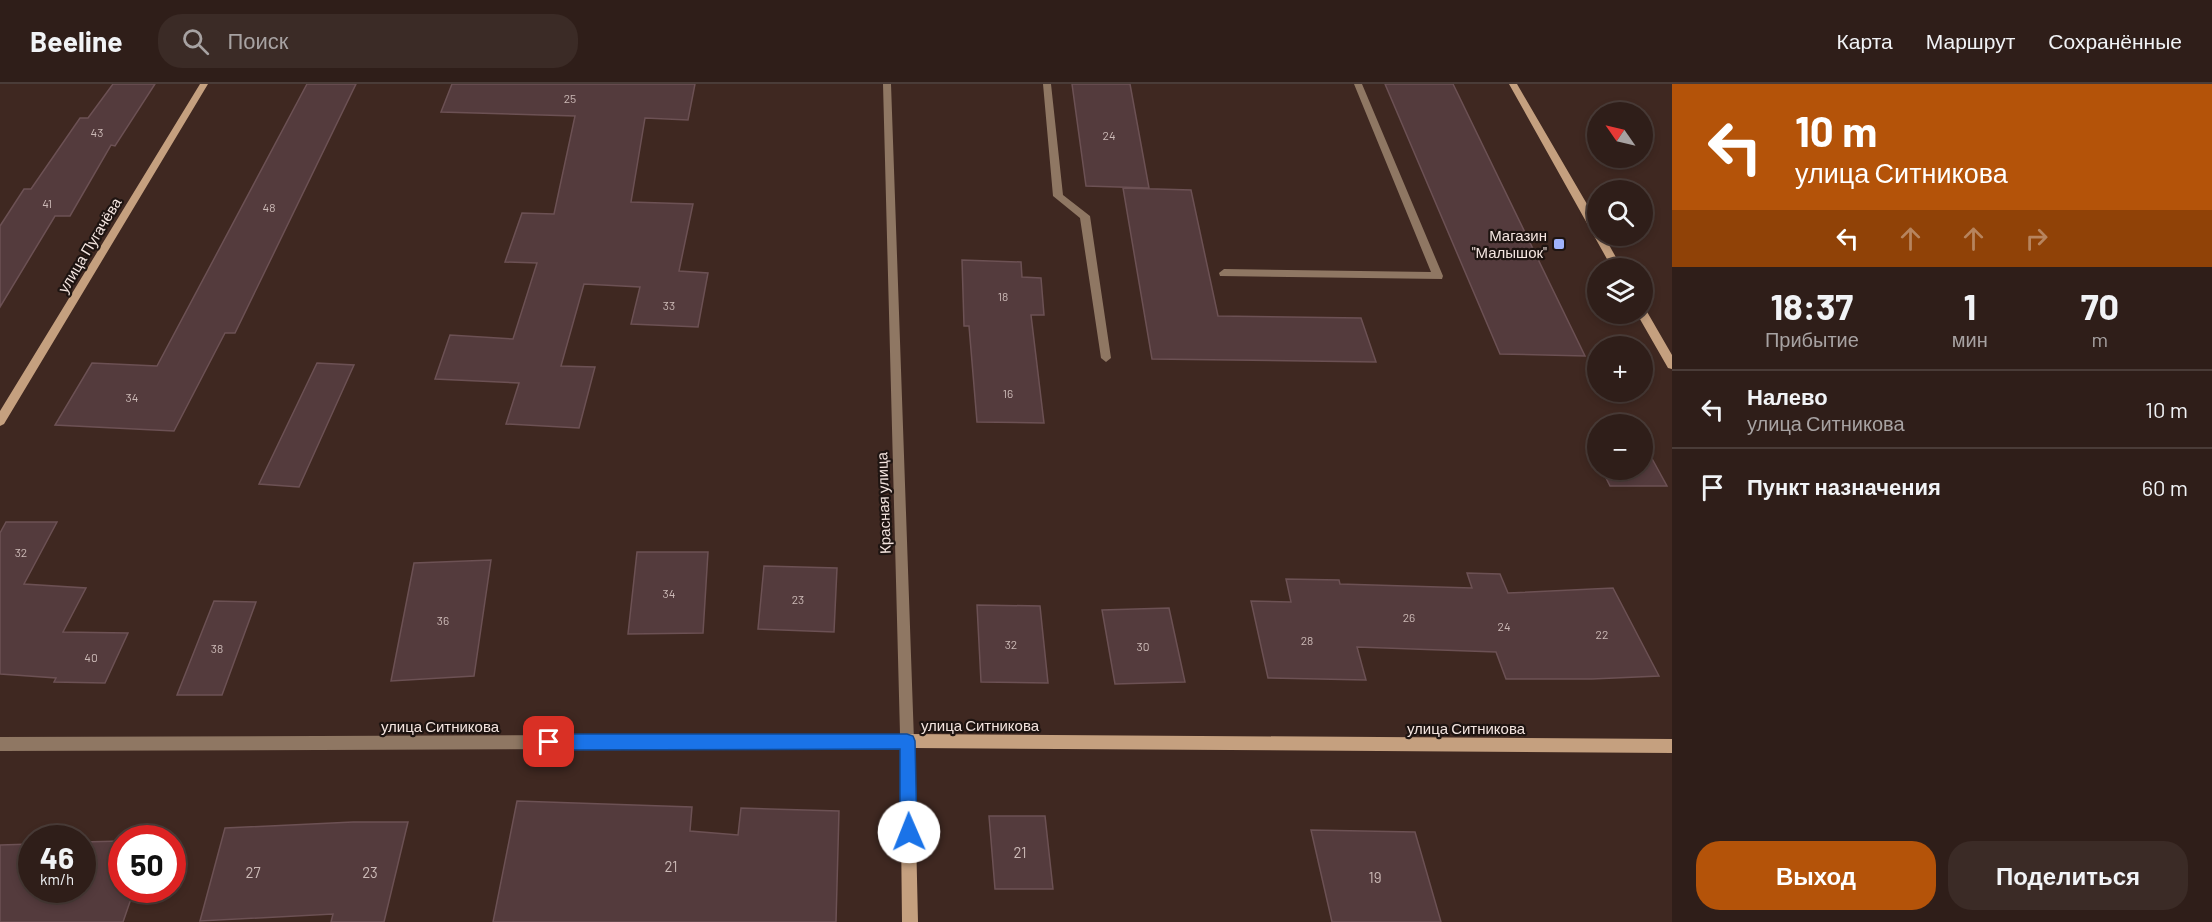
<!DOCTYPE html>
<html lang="ru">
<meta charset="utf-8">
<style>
body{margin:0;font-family:Barlow,sans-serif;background:#3b2b26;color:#f1f3f6;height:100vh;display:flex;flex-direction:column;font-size:22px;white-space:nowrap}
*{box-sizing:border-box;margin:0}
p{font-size:20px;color:#a7a2a2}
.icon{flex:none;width:33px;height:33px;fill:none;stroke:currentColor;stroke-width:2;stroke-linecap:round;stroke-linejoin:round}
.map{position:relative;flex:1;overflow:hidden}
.panel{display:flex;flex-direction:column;background:#2f1e19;width:540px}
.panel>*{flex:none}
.guide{background:#b45309;color:#fff;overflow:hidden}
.needle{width:39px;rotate:304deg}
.buttons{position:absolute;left:1587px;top:18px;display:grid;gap:12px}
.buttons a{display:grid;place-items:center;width:66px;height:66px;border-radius:50%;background:#2f1e19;box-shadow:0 3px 9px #0003,0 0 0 2px #4a3c38;font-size:30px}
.speed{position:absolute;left:18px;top:741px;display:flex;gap:12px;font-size:30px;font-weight:700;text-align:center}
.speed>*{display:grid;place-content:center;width:78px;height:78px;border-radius:50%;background:#2f1e19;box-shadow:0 3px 9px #0003,0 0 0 2px #4a3c38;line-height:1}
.speed small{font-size:15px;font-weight:400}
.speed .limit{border:9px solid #d22;background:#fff;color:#111}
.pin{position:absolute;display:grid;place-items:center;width:51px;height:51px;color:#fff;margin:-26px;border-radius:12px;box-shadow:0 3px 9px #0006}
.me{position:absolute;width:66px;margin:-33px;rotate:359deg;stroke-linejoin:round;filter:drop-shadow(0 0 4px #0008)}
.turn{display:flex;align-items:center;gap:21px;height:126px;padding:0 24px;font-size:27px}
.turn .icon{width:78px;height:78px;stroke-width:2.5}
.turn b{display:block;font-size:42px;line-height:51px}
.lanes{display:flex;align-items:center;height:57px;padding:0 24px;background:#0003;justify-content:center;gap:30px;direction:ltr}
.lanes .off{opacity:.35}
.eta{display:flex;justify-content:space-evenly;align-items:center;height:102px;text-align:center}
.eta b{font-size:36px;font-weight:700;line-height:42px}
.cta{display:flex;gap:12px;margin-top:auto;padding:12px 24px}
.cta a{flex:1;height:69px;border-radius:24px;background:#b45309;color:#fff;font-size:24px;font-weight:700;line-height:69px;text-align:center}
.cta a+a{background:#3b2b26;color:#f1f3f6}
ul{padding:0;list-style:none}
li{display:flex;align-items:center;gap:18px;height:78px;padding:0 24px;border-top:2px solid #4a3c38}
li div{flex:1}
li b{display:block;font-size:22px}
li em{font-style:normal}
header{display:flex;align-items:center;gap:36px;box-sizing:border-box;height:84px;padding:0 30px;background:#2f1e19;border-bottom:2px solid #4a3c38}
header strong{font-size:28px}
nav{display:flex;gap:33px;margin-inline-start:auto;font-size:21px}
.search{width:420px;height:54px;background:#3b2b26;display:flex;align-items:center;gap:15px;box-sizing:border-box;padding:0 21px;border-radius:24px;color:#a7a2a2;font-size:22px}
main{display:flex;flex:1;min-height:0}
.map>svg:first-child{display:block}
.building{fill:#543b3d;stroke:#6c5154;stroke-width:1.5}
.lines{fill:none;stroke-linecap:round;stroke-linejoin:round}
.lane{fill:#8f7763;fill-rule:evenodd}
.street{fill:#8f7763;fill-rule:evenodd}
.secondary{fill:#c5a07f;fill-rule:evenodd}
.route{fill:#1a73e8;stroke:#114b97;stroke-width:1.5}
.poi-dot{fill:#a0b3fd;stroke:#1e1411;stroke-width:2}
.labels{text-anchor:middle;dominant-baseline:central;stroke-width:4.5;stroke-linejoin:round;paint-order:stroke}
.number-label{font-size:12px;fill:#ccbab7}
.poi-label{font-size:15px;fill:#f4e5e0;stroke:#1e1411;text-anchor:end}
.street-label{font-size:15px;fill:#f4e5e0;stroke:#1e1411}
.near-number-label{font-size:15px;fill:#ccbab7}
</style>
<header>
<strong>Beeline</strong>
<div class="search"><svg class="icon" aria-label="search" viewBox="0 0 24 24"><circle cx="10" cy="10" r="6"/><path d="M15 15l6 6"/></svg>Поиск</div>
<nav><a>Карта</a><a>Маршрут</a><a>Сохранённые</a></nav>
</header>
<main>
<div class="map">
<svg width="1672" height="838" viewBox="0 0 1672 838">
<rect width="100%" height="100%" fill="#3f2821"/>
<path class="building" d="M113 0H155L115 62 111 61 70 132H55L0 223V142L24 105H31L80 34H88Z
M307 0H356L235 249H225L174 347 55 341 92 279 157 282Z
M452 0H695L688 36 645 34 631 118 693 120 679 187 708 189 698 243 631 240 640 203 584 200 561 282 595 283 579 344 506 340 519 299 435 295 450 251 513 255 537 179 505 178 522 129 554 130 575 32 441 28Z
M1072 0H1130L1149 104 1086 102Z
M1385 0H1453L1585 272 1500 270Z
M1123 104 1191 106 1218 232 1361 234 1376 278 1152 275Z
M962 176 1021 178 1022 193 1041 194 1044 231H1031L1044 339 977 338 969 242H964Z
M317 279 354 281 299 403 259 400Z
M1642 362H1645L1667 402H1610L1602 386H1642Z
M6 438H57L24 500 86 504 63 548 128 549 105 599 54 598 56 594 0 590V449Z
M637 468H708L703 549 628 550Z
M491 476 474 592 391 597 414 479Z
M764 482 837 484 834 548 758 545Z
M1467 489 1500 490 1508 509 1613 504 1659 592 1592 595H1506L1496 568 1357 563 1366 596 1268 594 1251 517 1291 518 1286 495 1339 496 1340 500 1472 504Z
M214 517 256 518 222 611H177Z
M977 521 1040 522 1048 599 981 598Z
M1169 524 1185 598 1115 600 1102 526Z
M517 717 692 723 690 747 738 751 741 724 839 727 836 838H493Z
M989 732H1045L1053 805H995Z
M353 738H408L384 838H331L333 830 200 837 225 744Z
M1311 746 1415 748 1441 838H1332Z
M122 757V806H134L123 838H0V761L32 760V806H82V758Z"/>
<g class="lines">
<path class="lane" d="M1043 0H1051L1063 111 1090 132 1111 274 1106 278 1101 274 1080 134 1053 112Z
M1354 0H1362L1443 192 1442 195 1220 192 1219 189 1224 185 1431 188Z"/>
<path class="street" d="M883 0H891L914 657 912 662 907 664 0 667V653L900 650Z"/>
<path class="secondary" d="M200 0H208L4 340 0 342V327Z
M1509 0H1517L1598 139V152H1604L1622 184H1612Z
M1642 225 1646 226 1672 271V285L1668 284 1637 230H1642Z
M907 650 1672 655V669L914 664 918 838H902L900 657 902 652Z"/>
</g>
<path class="route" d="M549 650H907L913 652 915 657 917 748 914 753 909 756 903 753 900 748V665L549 666 544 664 541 658 544 653Z"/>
<rect class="poi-dot" x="1553" y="154" width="12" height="12" rx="3"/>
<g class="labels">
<g class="number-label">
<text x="570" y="14">25</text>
<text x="97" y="48">43</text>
<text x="1109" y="51">24</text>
<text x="47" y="119">41</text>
<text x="269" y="123">48</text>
<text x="1003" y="212">18</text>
<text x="669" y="221">33</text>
<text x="1008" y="309">16</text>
<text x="132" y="313">34</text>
<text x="21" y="468">32</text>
<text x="669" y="509">34</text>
<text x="798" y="515">23</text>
<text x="1409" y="533">26</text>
<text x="443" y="536">36</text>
<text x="1504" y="542">24</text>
<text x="1602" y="550">22</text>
<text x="1307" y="556">28</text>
<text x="1011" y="560">32</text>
<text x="1143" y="562">30</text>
<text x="217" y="564">38</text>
<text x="91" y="573">40</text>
</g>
<g class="poi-label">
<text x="1547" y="151">Магазин<tspan x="1547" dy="17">"Малышок"</tspan></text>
</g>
<g class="street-label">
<text transform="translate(89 161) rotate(-59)">улица Пугачёва</text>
<text transform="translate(883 419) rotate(-92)">Красная улица</text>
<text x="980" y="641">улица Ситникова</text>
<text x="440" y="642">улица Ситникова</text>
<text x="1466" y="644">улица Ситникова</text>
</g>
<g class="near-number-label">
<text x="1020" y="768">21</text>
<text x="671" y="782">21</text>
<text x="253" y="788">27</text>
<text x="370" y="788">23</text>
<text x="1375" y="793">19</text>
</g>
</g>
</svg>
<div class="buttons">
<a><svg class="needle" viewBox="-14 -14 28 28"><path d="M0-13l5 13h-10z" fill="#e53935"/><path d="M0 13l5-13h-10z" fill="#a7a2a2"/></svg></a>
<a><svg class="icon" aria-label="search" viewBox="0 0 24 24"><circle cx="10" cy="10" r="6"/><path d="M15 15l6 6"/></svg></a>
<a><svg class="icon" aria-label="layers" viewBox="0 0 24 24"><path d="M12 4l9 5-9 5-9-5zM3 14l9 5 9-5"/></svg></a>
<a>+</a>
<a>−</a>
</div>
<div class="speed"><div>46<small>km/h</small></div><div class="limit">50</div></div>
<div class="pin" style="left:549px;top:658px;background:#d93025"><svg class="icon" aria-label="arrive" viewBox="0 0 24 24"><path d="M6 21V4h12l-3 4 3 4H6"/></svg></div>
<svg class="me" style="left:909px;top:748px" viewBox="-20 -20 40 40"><circle r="19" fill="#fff"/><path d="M0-13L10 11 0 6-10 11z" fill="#1a73e8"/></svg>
</div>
<section class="panel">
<div class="guide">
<div class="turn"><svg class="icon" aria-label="left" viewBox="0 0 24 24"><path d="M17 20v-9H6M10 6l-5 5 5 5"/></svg><div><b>10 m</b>улица Ситникова</div></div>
<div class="lanes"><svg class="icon" aria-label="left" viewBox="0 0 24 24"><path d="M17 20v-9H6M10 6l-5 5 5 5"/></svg><svg class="icon off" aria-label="ahead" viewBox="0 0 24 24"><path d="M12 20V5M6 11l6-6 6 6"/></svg><svg class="icon off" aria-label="ahead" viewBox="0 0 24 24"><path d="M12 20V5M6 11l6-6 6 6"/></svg><svg class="icon off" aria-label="right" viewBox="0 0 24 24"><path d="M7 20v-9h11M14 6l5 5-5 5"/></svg></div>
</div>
<div class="eta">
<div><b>18:37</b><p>Прибытие</p></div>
<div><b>1</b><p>мин</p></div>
<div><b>70</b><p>m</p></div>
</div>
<ul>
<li><svg class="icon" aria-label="left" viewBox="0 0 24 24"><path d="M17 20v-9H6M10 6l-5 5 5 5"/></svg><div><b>Налево</b><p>улица Ситникова</p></div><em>10 m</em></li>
<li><svg class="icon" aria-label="arrive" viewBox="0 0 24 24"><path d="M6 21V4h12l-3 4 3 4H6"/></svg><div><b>Пункт назначения</b></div><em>60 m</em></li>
</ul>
<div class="cta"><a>Выход</a><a>Поделиться</a></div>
</section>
</main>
